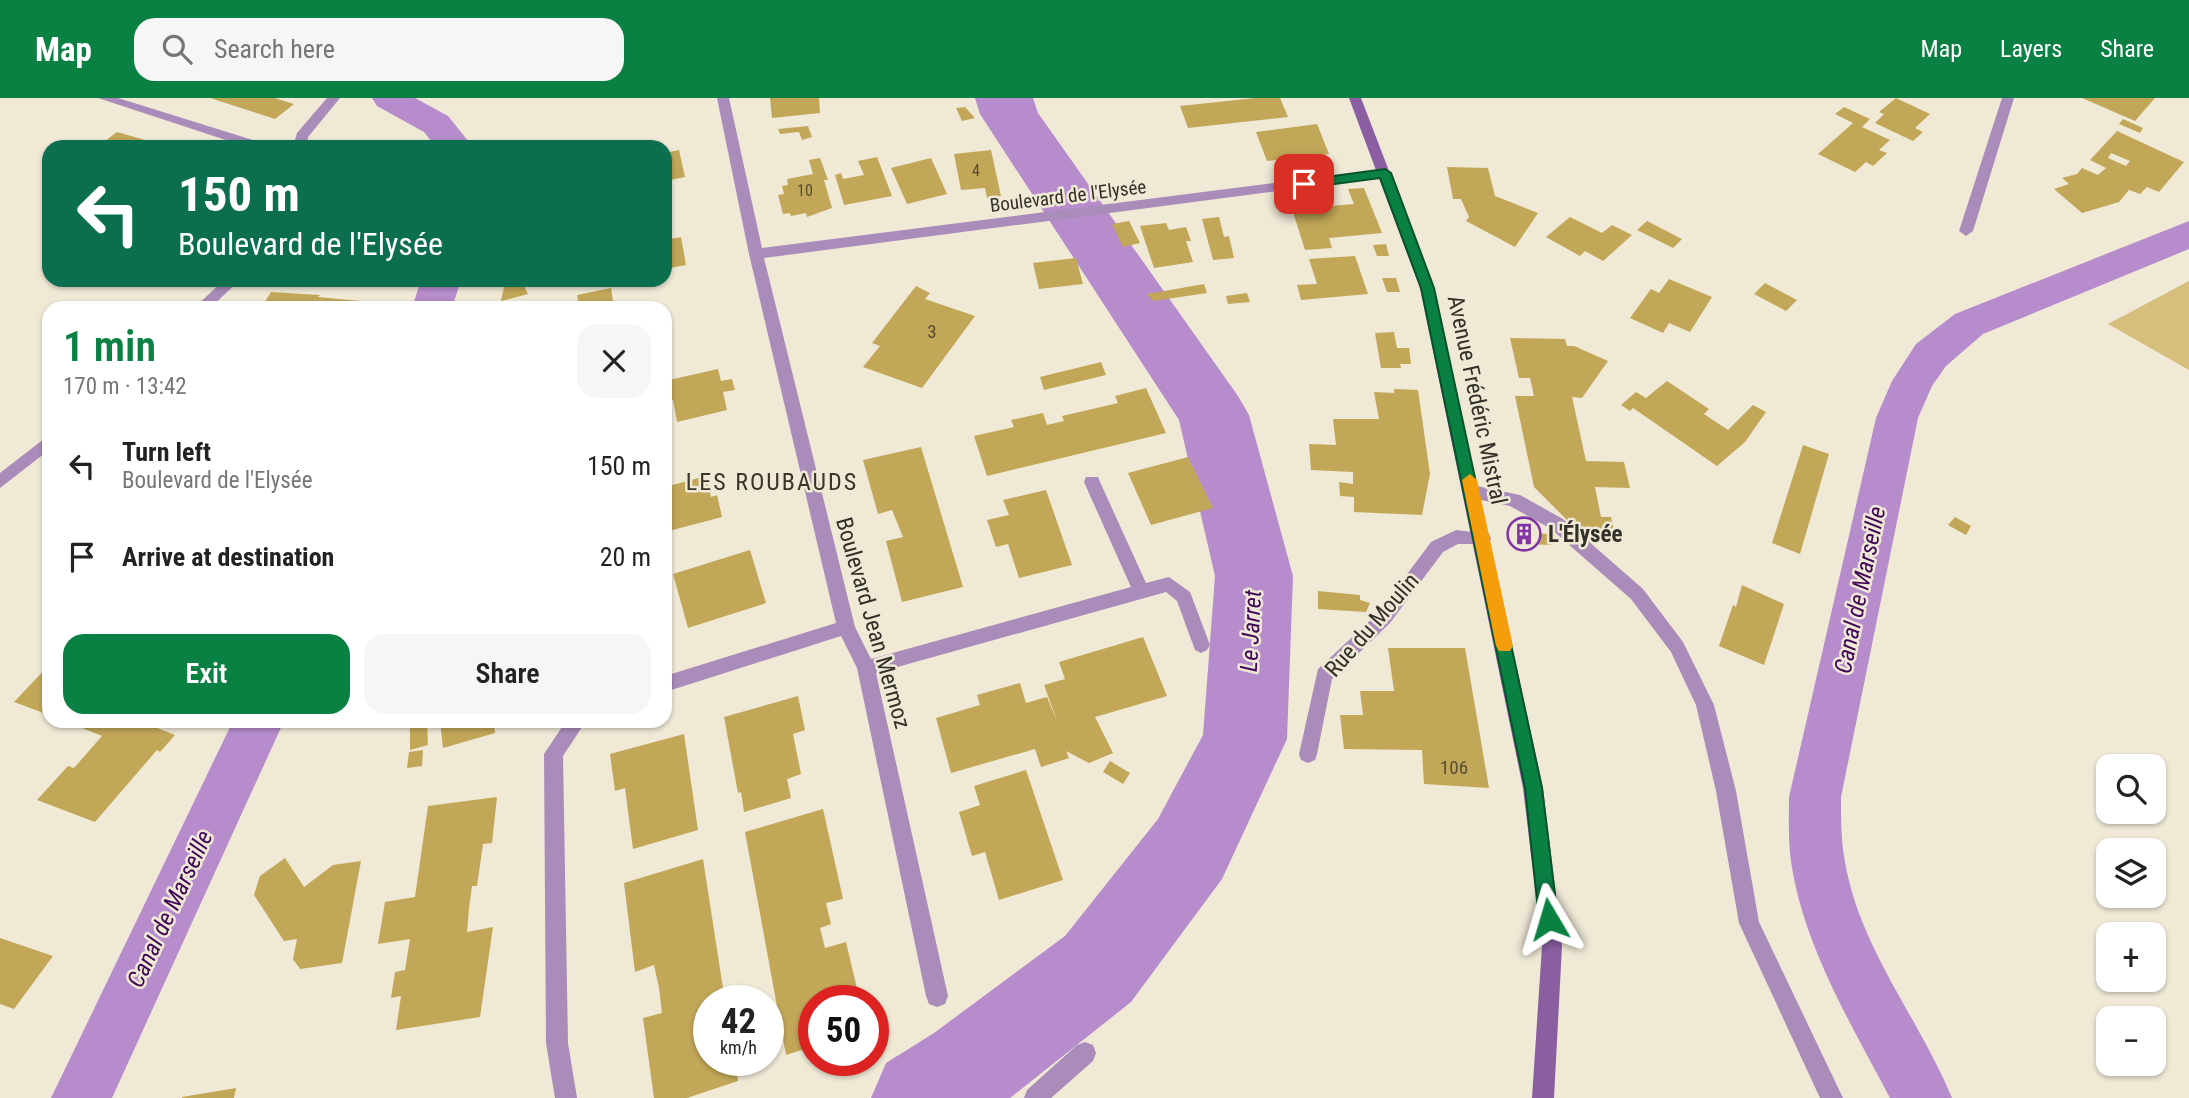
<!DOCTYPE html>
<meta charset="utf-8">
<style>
body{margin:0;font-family:"Roboto Condensed",sans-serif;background:#f6f6f6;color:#222;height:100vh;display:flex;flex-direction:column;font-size:26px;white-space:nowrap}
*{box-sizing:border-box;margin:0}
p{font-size:23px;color:#767676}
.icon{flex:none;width:38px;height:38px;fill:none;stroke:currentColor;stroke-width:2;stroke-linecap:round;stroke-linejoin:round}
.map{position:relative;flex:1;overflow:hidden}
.panel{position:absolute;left:42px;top:203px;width:630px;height:427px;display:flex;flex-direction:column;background:#fff;border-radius:21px;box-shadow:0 2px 5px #0004}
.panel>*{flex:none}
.guide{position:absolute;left:42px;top:42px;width:630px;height:147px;border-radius:21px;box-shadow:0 2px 5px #0004;background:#0b6e4f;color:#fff;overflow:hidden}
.tools{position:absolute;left:2096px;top:656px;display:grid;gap:14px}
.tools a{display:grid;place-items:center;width:70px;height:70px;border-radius:14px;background:#fff;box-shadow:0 2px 5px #0004;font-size:35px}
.speed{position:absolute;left:693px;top:887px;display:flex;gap:14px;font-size:35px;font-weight:700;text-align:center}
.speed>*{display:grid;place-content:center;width:91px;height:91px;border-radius:50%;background:#fff;box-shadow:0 2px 5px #0004;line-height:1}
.speed small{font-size:18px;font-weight:400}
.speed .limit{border:10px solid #d22;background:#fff;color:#111}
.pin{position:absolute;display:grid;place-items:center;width:60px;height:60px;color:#fff;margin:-30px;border-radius:14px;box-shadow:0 4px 10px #0006}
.me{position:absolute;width:77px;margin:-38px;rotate:353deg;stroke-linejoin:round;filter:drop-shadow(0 0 5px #0008)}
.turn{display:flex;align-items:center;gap:24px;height:147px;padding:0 21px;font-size:32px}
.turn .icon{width:91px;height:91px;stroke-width:2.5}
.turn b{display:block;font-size:49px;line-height:60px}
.round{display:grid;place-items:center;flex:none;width:74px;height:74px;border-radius:21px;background:#f6f6f6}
.summary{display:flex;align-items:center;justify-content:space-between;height:119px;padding:0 21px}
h1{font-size:42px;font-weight:600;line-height:52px;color:#0b8043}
.button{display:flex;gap:14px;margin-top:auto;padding:14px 21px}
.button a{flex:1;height:80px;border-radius:21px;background:#0b8043;color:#fff;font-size:28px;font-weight:600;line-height:80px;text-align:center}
.button a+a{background:#f6f6f6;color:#222}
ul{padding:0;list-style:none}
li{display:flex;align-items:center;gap:21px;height:91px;padding:0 21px}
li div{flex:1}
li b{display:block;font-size:26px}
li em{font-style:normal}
header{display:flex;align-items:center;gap:42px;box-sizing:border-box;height:98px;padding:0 35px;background:#0b8043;color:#fff}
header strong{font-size:33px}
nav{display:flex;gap:38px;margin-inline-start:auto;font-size:24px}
.search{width:490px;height:63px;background:#f6f6f6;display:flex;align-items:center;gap:18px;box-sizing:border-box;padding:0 24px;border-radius:21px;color:#767676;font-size:26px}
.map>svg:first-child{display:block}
.green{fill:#d6bf7d}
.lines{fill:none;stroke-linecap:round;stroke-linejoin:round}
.canal{fill:#b78ccd;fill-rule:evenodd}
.river{fill:#b78ccd;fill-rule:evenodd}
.building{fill:#c2a758;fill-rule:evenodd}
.lane{fill:#aa8cba;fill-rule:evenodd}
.street{fill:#aa8cba;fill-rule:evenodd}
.secondary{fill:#8a5ea1;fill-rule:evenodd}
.route{fill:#0b8043;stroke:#07532c;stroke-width:2}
.slow{fill:#f59e0b}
.labels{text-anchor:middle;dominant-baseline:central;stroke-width:5;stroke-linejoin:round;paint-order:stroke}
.far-number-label{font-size:16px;fill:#564e34}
.far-street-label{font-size:19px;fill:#323028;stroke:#efe9d6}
.number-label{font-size:19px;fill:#564e34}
.street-label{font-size:23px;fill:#323028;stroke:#efe9d6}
.poi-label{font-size:23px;font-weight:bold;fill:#323028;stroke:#efe9d6;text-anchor:start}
.neighbourhood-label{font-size:24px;letter-spacing:2px;fill:#3a3526;stroke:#efe9d6}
.water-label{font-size:24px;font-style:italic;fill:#400657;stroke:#efe9d6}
</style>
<header>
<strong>Map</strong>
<div class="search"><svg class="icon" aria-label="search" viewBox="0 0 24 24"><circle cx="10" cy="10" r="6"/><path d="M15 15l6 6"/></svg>Search here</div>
<nav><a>Map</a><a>Layers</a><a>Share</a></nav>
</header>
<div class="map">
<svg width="2189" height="1000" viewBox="0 0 2189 1000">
<rect width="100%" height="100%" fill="#efe9d6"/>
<path class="green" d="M2189 183V272L2108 226Z"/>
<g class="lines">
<path class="canal" d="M372 0H415L448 18 473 49H436L424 34 377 8Z
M2189 123V151L1983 236 1946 268 1932 288 1918 320 1841 699C1841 721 1841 743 1845 764 1860 851 1919 920 1952 1000H1890C1851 926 1803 847 1791 763 1788 742 1789 720 1789 699L1876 320 1892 283 1916 246 1955 216Z
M421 182H461L452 210H412Z
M233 623H284L112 1000H51Z"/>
<path class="river" d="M975 0H1033L1038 15 1238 298 1249 317 1293 478 1287 641 1222 781 1131 904 1010 1000H871L886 965 934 935 1065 838 1158 721 1203 637 1215 478 1179 322 980 16Z"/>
</g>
<path class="building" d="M210 0H275L294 6 275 21Z
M770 0H819L820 15 772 20Z
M1255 0H1280L1288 19 1188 30 1180 8Z
M1896 0 1930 16 1915 30 1923 34 1913 43 1875 25 1884 16 1879 14Z
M2082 0H2155L2135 23Z
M965 9 975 20 962 23 956 10Z
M1844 9 1870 21 1862 29 1890 42 1879 52 1887 55 1873 68 1866 64 1855 74 1818 56 1853 25 1835 16Z
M2123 21 2143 30 2140 35 2119 26Z
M1317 26 1329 56 1267 63 1256 34Z
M808 28 812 39 802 42 799 34 780 36 778 31Z
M2117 33 2184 64 2159 94 2147 89 2140 96 2129 92 2119 104 2082 115 2054 91 2069 86 2062 80 2077 76 2082 70 2098 77 2106 70 2090 62ZM2111 55 2130 63 2126 68 2108 60Z
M117 34 145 42 142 45 153 49H97Z
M679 52 685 79 665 83V55Z
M991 52 1001 98 987 100 985 90 961 92 954 56Z
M877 59 892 98 844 107 835 77 841 75 843 81 864 77 858 63Z
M820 60 828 82H824L832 110 807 119 806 115 791 118 790 115 783 116 778 97 784 96 782 88 788 87 787 81 813 76 809 62Z
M931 60 947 96 907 106 891 70Z
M1447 69 1488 70 1495 98 1538 115 1515 149 1466 123 1469 119 1461 101H1453Z
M1364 90 1382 135 1329 140 1332 150 1305 152 1292 111 1354 106 1348 91Z
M1219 119 1224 139 1229 138 1234 160 1213 162 1202 121Z
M1570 119 1602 135 1612 127 1632 137 1603 163 1585 153 1580 158 1546 139Z
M1129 123 1140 145 1123 149 1112 126Z
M1647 123 1682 141 1673 150 1637 132Z
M1166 125 1169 132 1186 129 1191 143H1186L1193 164 1154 170 1140 128Z
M681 139 686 167 665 171V142Z
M1386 146 1389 158H1377L1373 147Z
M1355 158 1368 196 1301 202 1297 187 1317 186 1309 161Z
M1076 160 1083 186 1039 191 1033 165Z
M1382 180H1396L1400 194H1387Z
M1669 181 1712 199 1690 234 1669 225 1663 235 1630 220 1651 191 1659 195Z
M521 182 528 196 501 203 505 184Z
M1765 185 1797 202 1786 213 1754 196Z
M1204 186 1207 195 1153 203 1147 196Z
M916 188 930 195 925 201 975 218 922 290 863 269 880 248 872 245Z
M611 190 614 210H579L577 197Z
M271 194 320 197 318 199 360 203 355 210H261Z
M1247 195 1250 204 1228 206 1226 198Z
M1394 234 1397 250H1409L1411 266H1400L1401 270H1381L1375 235Z
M1510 240 1565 241 1567 248H1574L1608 263 1582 300 1572 299 1586 363 1624 364 1630 390 1595 389 1601 419H1611L1615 437 1604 436 1606 443 1591 446 1534 389 1515 298H1534L1530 280H1519Z
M1101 264 1106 277 1044 292 1040 279Z
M718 271 721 283 732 281 735 292 723 294 727 312 677 324 673 302 665 304V286L670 285 669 282Z
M1667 283 1709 311 1704 316 1728 332 1753 307 1766 314 1745 344 1717 368 1633 310 1630 313 1621 307 1636 294 1646 300Z
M1146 290 1166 335 987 378 974 338 1014 329 1011 322 1043 315 1047 327 1064 323 1062 318 1118 305 1115 298Z
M1394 291 1418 292 1430 376 1422 417 1354 414V399L1340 398 1339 384 1353 386V374L1311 372 1309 346 1336 347 1333 321H1379L1374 294 1394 295Z
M1803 347 1829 356 1800 456 1772 445Z
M921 349 963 489 902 504 886 443 903 439 892 412 878 416 863 362Z
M1188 359 1213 410 1151 427 1128 375Z
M706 378 711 399 717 397 722 419 665 434V389Z
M1046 392 1072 467 1019 480 1008 446 996 449 987 422 1009 417 1003 402Z
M1955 419 1971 428 1966 437 1948 427Z
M1515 426H1527L1530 435 1550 436 1553 447 1520 446Z
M750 452 766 505 688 530 673 476Z
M1742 487 1784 506 1764 567 1719 548 1733 507 1736 509Z
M1318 493 1360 497V502L1370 505 1366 514 1318 511Z
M1143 539 1167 598 1095 619 1113 655 1089 665 1066 653 1069 660 1041 669 1035 651 951 675 936 620 980 607 977 597 1020 585 1026 605 1047 599 1057 623 1044 587 1065 581 1059 564Z
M1388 550H1465L1489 690 1424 686 1422 652 1344 651 1340 617H1363L1360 593H1394Z
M49 567V617L14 604Z
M798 598 805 632 793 636 801 676 787 681 791 700 744 714 741 694 738 695 724 619Z
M65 623H139L175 637 160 654 157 652 95 724 37 702 68 668 74 670 102 638Z
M410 623H427L428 647 410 652Z
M440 623H494L495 635 443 650Z
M684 636 698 732 633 751 625 690 615 693 610 656Z
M423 652 422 668 407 670 409 654Z
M1110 663 1130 675 1123 686 1103 674Z
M1026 672 1063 782 999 802 985 754 972 758 959 714 980 707 974 688Z
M497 699 492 745 483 746 477 788H472L469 811 467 834 493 829 480 919 396 932 401 898 391 900 395 874 405 872 410 841 378 846 385 804 415 799 428 708Z
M823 711 843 801 826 805 831 826 820 830 825 850 846 844 860 903H814V948L786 957 745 734Z
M285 760 304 789 333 767 361 763 342 865 300 871 293 861 297 841 284 843 254 797 260 778Z
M703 761 725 903H709V962H735L738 983 687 1000H654L643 920 662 915 659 890 654 867 635 874 624 785Z
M0 840 53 858 14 911 0 906Z
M236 990 234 1000H182V999Z"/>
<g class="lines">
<path class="lane" d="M98 0H118L266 46 268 49H247Z"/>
<path class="street" d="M327 0H340L308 39 307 49H293L297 35Z
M717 0H729L762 150 1385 71 1392 75 1385 79 764 160 855 529 871 561 1131 489 1084 384 1086 379H1098L1100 384 1146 485 1169 479 1190 494 1210 547 1207 552 1201 555 1195 552 1177 503 1166 494 876 575 948 898 945 906 937 909 929 906 926 898 857 570 841 538 665 594V578L836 525 749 156Z
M2002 0H2014L1973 133 1966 138 1959 133Z
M224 182H240L210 210H194Z
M49 337V352L0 390V375Z
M1472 387 1520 397 1563 421 1643 491 1683 544 1714 607 1736 693 1759 824 1843 1000H1820L1739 825 1716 693 1696 607 1671 554 1631 501 1551 431 1510 408 1466 399 1464 394 1466 389Z
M1456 432 1489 436 1491 441 1489 446H1458L1443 454 1390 525 1332 581 1317 656 1315 662 1308 665 1301 662 1299 656 1318 571 1378 515 1431 444Z
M566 623H586L563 658 568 945 577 1000H555L546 945 544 656Z
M1085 944 1093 947 1096 955 1093 963 1051 1000H1024L1027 992 1077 947Z"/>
<path class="secondary" d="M1349 0H1361L1434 190 1543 690 1562 848 1554 1000H1532L1542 848 1523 690 1420 190Z"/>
</g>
<path class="route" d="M1385 71 1391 75 1434 190 1542 690 1558 821 1555 828 1549 831 1542 828 1539 821 1525 690 1421 190 1380 80 1304 90 1298 86 1304 82Z"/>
<path class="slow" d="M1470 376 1477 382 1513 548 1510 553H1499L1496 548 1462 382Z"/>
<defs>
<symbol id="building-ring" viewBox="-11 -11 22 22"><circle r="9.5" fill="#efe9d6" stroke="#8234a5" stroke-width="1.5"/><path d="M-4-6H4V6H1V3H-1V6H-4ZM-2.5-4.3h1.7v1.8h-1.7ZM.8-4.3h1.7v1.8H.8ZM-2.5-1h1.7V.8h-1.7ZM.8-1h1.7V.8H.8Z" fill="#8234a5"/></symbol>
</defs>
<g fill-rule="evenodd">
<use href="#building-ring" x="1505" y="417" width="38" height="38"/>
</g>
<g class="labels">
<g class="far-number-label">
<text x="976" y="72">4</text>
<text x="805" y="92">10</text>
</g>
<g class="far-street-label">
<text transform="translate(1068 98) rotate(-7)">Boulevard de l'Elysée</text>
</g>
<g class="number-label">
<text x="932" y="233">3</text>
<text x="1454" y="669">106</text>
</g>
<g class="street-label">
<text transform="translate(1477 302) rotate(78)">Avenue Frédéric Mistral</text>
<text transform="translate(873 525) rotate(74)">Boulevard Jean Mermoz</text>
<text transform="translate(1372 527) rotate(-49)">Rue du Moulin</text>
</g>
<g class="poi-label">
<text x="1548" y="436">L'Élysée</text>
</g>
<g class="neighbourhood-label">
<text x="772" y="384">LES ROUBAUDS</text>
</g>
<g class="water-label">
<text transform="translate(1860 492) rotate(-78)">Canal de Marseille</text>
<text transform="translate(1251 533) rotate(-87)">Le Jarret</text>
<text transform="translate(170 811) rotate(-65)">Canal de Marseille</text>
</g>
</g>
</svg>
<div class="tools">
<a><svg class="icon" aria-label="search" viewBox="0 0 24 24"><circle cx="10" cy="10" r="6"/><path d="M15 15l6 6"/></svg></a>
<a><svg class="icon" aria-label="layers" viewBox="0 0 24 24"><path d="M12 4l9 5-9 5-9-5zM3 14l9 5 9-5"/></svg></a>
<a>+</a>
<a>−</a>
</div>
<div class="speed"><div>42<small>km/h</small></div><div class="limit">50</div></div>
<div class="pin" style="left:1304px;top:86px;background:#d93025"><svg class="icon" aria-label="arrive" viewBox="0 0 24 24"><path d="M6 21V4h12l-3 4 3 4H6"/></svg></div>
<svg class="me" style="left:1549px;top:821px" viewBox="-20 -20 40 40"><path d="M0-17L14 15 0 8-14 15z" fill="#0b8043" stroke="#fff" stroke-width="4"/></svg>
<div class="guide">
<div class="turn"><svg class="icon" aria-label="left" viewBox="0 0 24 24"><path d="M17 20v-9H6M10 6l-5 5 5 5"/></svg><div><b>150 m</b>Boulevard de l'Elysée</div></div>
</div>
<section class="panel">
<div class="summary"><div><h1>1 min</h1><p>170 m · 13:42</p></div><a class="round"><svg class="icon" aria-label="close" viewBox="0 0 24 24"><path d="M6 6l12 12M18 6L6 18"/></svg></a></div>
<ul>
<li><svg class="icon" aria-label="left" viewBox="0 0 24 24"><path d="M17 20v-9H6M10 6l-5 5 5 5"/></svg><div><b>Turn left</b><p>Boulevard de l'Elysée</p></div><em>150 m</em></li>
<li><svg class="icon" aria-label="arrive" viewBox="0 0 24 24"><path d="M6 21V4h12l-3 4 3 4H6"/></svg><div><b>Arrive at destination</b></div><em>20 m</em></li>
</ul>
<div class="button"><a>Exit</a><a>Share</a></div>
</section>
</div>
